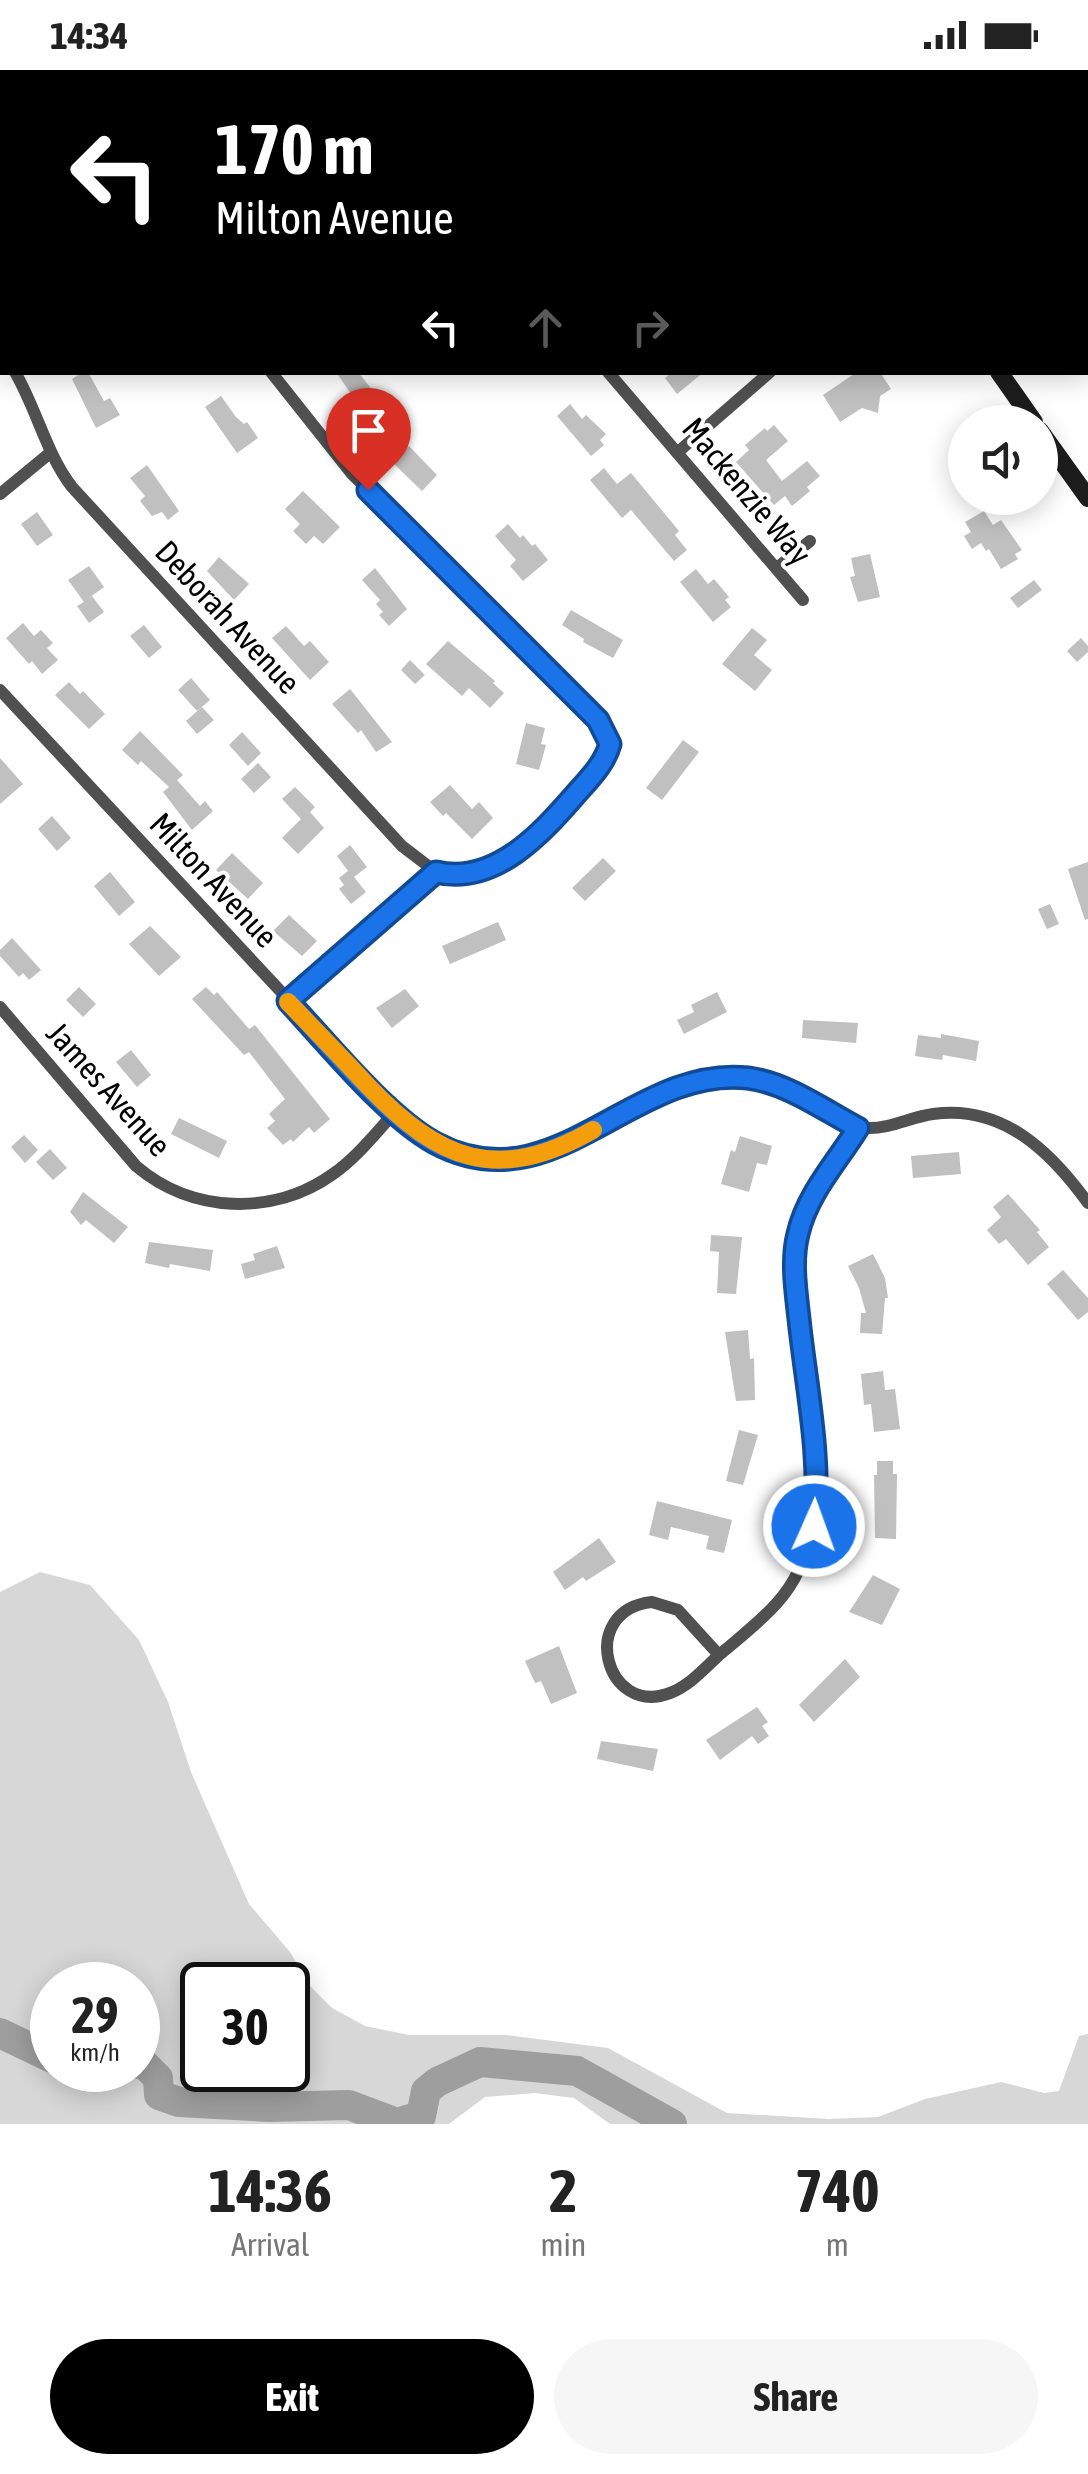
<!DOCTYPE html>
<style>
body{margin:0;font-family:"Asap Condensed",sans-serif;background:#f6f6f6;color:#222;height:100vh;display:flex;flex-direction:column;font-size:38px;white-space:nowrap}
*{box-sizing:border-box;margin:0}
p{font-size:32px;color:#767676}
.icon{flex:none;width:55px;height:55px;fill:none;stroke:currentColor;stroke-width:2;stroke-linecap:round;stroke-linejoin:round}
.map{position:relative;height:2054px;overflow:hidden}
.panel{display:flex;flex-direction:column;background:#fff;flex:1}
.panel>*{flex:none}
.guide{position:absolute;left:0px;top:0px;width:1090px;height:305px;box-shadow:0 5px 25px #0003;background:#000;color:#fff;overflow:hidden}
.fabs{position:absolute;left:948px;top:335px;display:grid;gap:20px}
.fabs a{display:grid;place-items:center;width:110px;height:110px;border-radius:50%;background:#fff;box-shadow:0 5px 25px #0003;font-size:50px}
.speed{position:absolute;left:30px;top:1892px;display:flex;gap:20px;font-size:50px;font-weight:700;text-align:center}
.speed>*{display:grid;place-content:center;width:130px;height:130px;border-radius:50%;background:#fff;box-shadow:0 5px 25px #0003;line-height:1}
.speed small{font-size:25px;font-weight:400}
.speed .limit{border:5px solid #111;border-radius:15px;background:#fff;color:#111}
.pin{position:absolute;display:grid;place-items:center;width:85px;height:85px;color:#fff;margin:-102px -42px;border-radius:50% 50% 50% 0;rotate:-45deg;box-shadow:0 0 10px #0007}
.pin .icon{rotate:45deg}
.me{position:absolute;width:110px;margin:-55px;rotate:2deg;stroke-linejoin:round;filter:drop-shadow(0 0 8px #0008)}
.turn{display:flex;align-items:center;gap:35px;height:210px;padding:0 50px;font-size:45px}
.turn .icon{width:130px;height:130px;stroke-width:2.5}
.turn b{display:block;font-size:70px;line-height:85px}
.lanes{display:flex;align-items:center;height:95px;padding:0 50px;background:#0003;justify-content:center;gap:50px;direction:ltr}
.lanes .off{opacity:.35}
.eta{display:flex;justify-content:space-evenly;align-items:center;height:170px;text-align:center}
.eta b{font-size:60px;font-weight:700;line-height:70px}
.button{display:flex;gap:20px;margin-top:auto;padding:20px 50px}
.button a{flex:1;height:115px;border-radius:60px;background:#000;color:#fff;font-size:40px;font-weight:700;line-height:115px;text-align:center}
.button a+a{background:#f6f6f6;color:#222}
.status{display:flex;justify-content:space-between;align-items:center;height:70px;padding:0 50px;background:#fff;direction:ltr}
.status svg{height:28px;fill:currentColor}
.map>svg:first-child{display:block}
.green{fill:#d7d7d7;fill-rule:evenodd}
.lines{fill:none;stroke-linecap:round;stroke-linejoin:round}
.river{stroke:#9e9e9e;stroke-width:30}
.building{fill:#c0c0c0}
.lane{stroke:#505050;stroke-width:6}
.street{stroke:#505050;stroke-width:12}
.secondary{stroke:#1d1d1d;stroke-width:18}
.route-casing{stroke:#114b97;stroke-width:25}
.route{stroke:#1a73e8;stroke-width:18}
.slow{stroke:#f59e0b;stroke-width:18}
.labels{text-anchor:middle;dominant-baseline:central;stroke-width:8;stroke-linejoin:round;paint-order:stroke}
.street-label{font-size:32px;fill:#000;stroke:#fff}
</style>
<div class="status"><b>14:34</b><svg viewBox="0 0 49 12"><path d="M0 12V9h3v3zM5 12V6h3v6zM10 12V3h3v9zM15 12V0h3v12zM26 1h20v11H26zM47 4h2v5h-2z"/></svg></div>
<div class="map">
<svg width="1088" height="2054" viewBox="0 0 1088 2054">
<rect width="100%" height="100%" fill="#fff"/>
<path class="green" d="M40 1502 90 1515 139 1570 168 1632 191 1702 249 1834 290 1882 311 1917 332 1938 365 1956 409 1965H506L608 1978 727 2043 829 2049 878 2047 925 2029 1001 2012 1044 2023 1059 2021 1079 1966 1088 1964V2054H610L574 2028 535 2023 485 2027 449 2054H0V1522ZM52 1915H138V2000H52ZM202 1915H288V2000H202Z"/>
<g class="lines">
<path class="river" d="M0 1963 52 1988
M138 1994 142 1992 158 2008 159 2025 179 2032 270 2037 349 2035 397 2053 421 2046 426 2021 437 2012 480 1992 577 2001 672 2054"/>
</g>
<path class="building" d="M83 302H88L104 331 110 328 120 345 96 358 72 309Z
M336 302H358L385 336 368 349Z
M672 302H704L677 324 665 308Z
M857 302H880L891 319 880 326 878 343 862 338 840 352 823 325Z
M221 326 236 347 244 354 247 352 258 368 237 383 205 337Z
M570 334 582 349 586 345 606 364 600 370 604 375 591 386 557 346Z
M774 355 788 371 766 390 782 411 807 391 820 406 807 417 810 421 792 436 785 426 774 435 736 392 749 380 745 375 765 358 767 361Z
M409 376 437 405 422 421 392 392Z
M147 395 179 441 168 450 162 442 152 446 140 431 145 426 130 408Z
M604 398 617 414 631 403 679 461 675 465 687 480 674 491 631 440 622 448 590 410Z
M303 421 340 457 323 474 314 466 306 474 293 461 300 454 285 439Z
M984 441 993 455 1001 450 1022 480 1015 484 1018 489 1001 499 989 479 986 481 981 473 972 479 964 466 971 462 965 452Z
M37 442 53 465 37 476 21 454Z
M508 454 520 468 523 465 532 476 535 474 548 490 523 511 510 496 516 490 495 466Z
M870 484 880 527 858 532 850 507 855 506 851 488Z
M219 487 249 514 234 530 207 501Z
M89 496 104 517 86 530 92 526 104 542 89 553 77 536 84 532 68 510Z
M375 498 407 539 389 556 379 545 383 542 376 534 380 530 362 510Z
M696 499 708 514 714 509 729 527 725 530 731 537 713 552 680 512Z
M1034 510 1042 520 1018 538 1010 528Z
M571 540 623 570 613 588 583 572 584 569 562 555Z
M23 553 34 566 41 560 53 573 47 578 58 590 42 604 32 591 29 594 6 568Z
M144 555 162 577 149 588 130 566Z
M286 556 304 576 310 571 329 592 310 610 272 568Z
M752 558 767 570 754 585 772 600 755 621 722 594Z
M1081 568 1088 576V582L1077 592 1067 581Z
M448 571 495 611 493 613 504 623 490 638 469 618 462 626 426 594Z
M410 590 425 605 415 614 401 600Z
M191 608 210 630 197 641 178 620Z
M69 612 80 624 83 621 105 644 89 659 55 625Z
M350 619 392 672 376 682 361 660 358 663 332 634Z
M202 637 214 650 197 664 186 651Z
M526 653 545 658 541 674 546 675 539 700 516 694Z
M140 661 183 705 169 717 141 691 138 695 122 680Z
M242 662 261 683 248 696 229 675Z
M683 670 699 682 662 730 646 718Z
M0 688 23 714 0 734Z
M258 693 271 707 254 723 241 709Z
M177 710 200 736 205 731 213 741 192 760 163 722Z
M450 715 472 739 479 732 493 748 472 769 446 743 443 746 430 732Z
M295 717 315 737 310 742 324 758 298 784 282 768 301 749 282 729Z
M52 746 71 768 57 781 38 759Z
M350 775 367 797 354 807 366 822 351 834 339 819 344 815 339 808 348 801 337 786Z
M232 783 263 813 248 829 216 800Z
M603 788 616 801 585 831 572 818Z
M1088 792V849L1085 850 1068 799Z
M110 802 135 832 119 846 94 816Z
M1050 834 1059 854 1047 859 1038 839Z
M289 845 317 871 302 886 273 861Z
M498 852 506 870 450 894 442 876Z
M150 856 181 887 159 906 129 874Z
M12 868 41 900 29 910 23 903 19 907 0 886V880Z
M79 917 96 934 83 947 66 930Z
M206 917 214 925 217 922 249 959 255 955 330 1049 314 1063 309 1057 293 1072 291 1069 283 1075 267 1058 275 1051 269 1044 285 1029 249 982 244 985 192 929Z
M405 919 419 936 392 958 376 938Z
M717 922 727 942 684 964 677 950 694 942 691 935Z
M803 950 858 953 856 973 802 968Z
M941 964 979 971 976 991 943 985 942 990 915 986 918 965 941 968Z
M131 980 151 1005 137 1017 116 992Z
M179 1048 227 1071 219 1088 171 1064Z
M24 1065 38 1080 25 1093 11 1077Z
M740 1066 772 1076 767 1095 757 1093 749 1122 721 1114 731 1080 735 1082Z
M50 1079 67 1098 53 1110 36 1092Z
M959 1082 961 1104 913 1108 911 1086Z
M83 1122 128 1157 114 1173 86 1150 81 1155 70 1142Z
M1008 1124 1040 1160 1037 1162 1049 1177 1028 1195 1006 1169 999 1174 987 1160 1001 1147 993 1137Z
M711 1165 742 1167 736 1224 717 1223 719 1182 710 1181Z
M149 1172 213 1180 210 1201 170 1194 169 1198 145 1193Z
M277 1176 285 1198 245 1209 241 1194 255 1190 253 1184Z
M873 1184 885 1208 888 1228H885L882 1264 860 1263 861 1243H866L859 1218 848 1196Z
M1063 1200 1088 1228V1242L1078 1250 1047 1214Z
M748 1260 750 1289 754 1288 755 1330 736 1331 725 1262Z
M883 1301 885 1320 895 1319 900 1359 874 1362 871 1334 864 1335 861 1304Z
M739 1360 758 1365 743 1415 726 1411Z
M877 1391H893V1404H897L896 1469 875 1468 874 1405H877Z
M657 1431 732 1450 724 1483 706 1479 709 1466 671 1457 668 1470 649 1465Z
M599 1468 616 1492 586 1511 583 1507 565 1520 553 1502Z
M873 1505 900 1519 882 1555 849 1542Z
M559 1576 577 1623 551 1634 541 1611 535 1613 525 1591Z
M845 1589 860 1607 814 1652 799 1635Z
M757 1637 768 1652 762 1656 769 1666 758 1674 752 1666 720 1690 706 1670Z
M601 1671 658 1679 653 1701 597 1689Z"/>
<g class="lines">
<path class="lane" d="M372 0 375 2
M490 0 491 2
M930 0 931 2"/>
<path class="street" d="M2 0 4 2
M0 165 2 162
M0 281 2 284
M15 302C37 340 46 383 72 417L402 776 436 802
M271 302 352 404 598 650 610 674C604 695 589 709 575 726 540 764 494 815 436 802L288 931
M608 302 803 530
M678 382 770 302
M0 424 50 383
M777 498 810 471
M0 620 394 1043C533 1168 597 1011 726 1008 767 1007 798 1026 832 1044 843 1050 854 1058 867 1058 889 1059 911 1047 933 1044 1003 1034 1051 1082 1088 1133
M0 937 136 1096C191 1143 273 1147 333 1104 356 1088 375 1064 394 1043
M652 1532 678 1540 719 1585C704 1599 689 1616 670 1623 605 1648 577 1540 652 1532Z
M719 1585C738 1569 759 1553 776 1534 841 1464 809 1348 800 1262 797 1230 790 1195 798 1163 808 1124 838 1092 858 1058"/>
<path class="secondary" d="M870 0V2
M999 302 1034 352
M1040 361 1088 428"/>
</g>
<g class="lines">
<defs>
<path id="route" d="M368 420 598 650 610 674C604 695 589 709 575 725 541 764 494 816 436 802L288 931C327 973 387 1047 435 1073 554 1137 632 995 748 1008 787 1013 824 1040 858 1058 837 1092 807 1124 798 1164 791 1191 796 1221 799 1249 806 1316 822 1388 814 1456"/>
</defs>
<use href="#route" class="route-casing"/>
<use href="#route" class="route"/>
<path class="slow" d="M288 932C315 960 342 988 368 1016 439 1090 497 1115 593 1060"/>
</g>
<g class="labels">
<g class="street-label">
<text transform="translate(747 421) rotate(50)">Mackenzie Way</text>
<text transform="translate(228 547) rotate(47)">Deborah Avenue</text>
<text transform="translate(214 810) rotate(47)">Milton Avenue</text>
<text transform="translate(109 1019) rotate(48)">James Avenue</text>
</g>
</g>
</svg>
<div class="fabs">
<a><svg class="icon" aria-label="sound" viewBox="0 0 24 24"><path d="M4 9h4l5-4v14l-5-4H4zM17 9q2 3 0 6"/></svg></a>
</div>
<div class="speed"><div>29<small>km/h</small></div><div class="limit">30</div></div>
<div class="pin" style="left:368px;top:420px;background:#d93025"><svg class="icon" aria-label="arrive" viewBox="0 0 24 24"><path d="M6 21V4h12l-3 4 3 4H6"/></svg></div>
<svg class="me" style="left:814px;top:1456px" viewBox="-20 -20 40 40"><circle r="17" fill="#1a73e8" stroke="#fff" stroke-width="3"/><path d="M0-11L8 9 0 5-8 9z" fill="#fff"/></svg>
<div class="guide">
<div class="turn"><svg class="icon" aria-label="left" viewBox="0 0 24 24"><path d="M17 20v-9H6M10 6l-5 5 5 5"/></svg><div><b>170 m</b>Milton Avenue</div></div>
<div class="lanes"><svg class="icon" aria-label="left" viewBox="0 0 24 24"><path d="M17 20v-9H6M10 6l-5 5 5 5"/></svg><svg class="icon off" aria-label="ahead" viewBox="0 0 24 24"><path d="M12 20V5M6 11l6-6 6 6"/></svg><svg class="icon off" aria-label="right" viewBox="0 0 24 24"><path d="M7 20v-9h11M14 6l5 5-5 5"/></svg></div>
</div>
</div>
<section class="panel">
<div class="eta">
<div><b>14:36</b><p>Arrival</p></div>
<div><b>2</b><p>min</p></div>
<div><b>740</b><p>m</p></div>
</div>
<div class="button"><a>Exit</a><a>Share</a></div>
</section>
